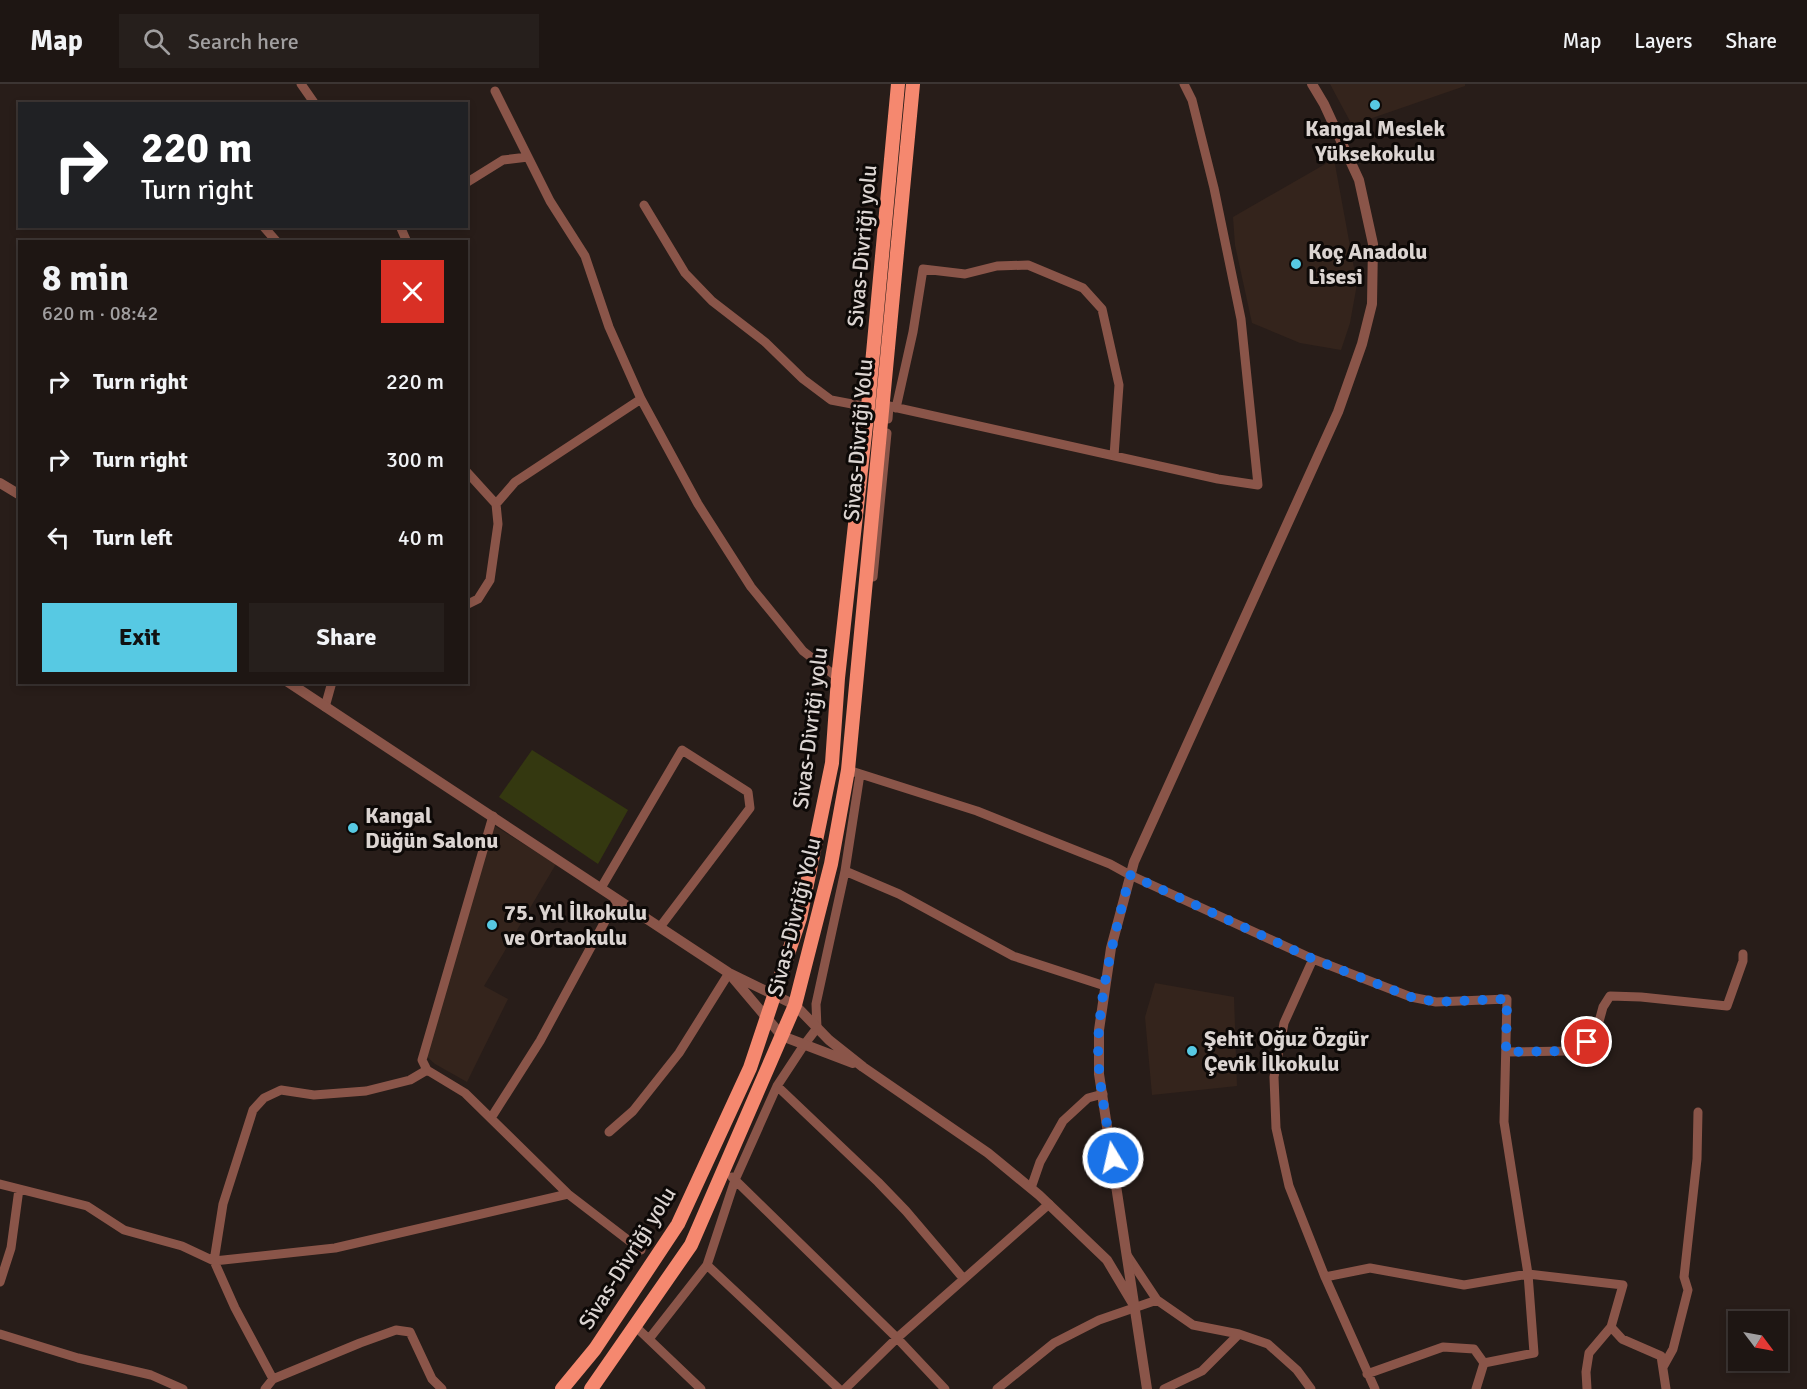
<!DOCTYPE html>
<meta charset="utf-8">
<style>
body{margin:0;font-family:Signika,sans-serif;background:#261f1c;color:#f1f3f6;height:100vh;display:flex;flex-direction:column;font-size:22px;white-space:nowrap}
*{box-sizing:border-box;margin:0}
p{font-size:20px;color:#a19fa0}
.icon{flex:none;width:33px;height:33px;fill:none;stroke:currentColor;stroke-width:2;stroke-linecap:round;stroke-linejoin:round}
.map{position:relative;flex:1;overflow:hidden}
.drawer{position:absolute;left:18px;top:156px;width:450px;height:444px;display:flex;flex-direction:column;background:#1e1613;border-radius:0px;box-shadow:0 3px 9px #0003,0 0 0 2px #3c3533}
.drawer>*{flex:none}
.top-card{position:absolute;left:18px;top:18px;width:450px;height:126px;border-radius:0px;box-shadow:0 3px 9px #0003,0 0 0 2px #3c3533;background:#202124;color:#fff;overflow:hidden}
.needle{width:39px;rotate:122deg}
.controls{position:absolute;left:1728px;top:1227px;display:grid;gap:12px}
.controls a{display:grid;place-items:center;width:60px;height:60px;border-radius:0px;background:#1e1613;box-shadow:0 3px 9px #0003,0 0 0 2px #3c3533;font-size:30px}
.pin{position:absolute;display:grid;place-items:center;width:51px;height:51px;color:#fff;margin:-26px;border:3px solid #fff;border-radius:50%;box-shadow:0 2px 6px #0007}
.me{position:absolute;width:66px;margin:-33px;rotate:351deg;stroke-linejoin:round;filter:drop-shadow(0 0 4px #0008)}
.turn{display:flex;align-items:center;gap:21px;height:126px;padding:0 24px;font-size:27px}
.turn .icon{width:78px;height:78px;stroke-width:2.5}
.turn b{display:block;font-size:42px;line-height:51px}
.round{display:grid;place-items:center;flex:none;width:63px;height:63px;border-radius:0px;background:#261f1c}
.headline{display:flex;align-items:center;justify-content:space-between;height:102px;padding:0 24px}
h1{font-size:36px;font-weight:700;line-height:45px}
.primary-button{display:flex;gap:12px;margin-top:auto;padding:12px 24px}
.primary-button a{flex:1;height:69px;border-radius:0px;background:#57c9e3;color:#111;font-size:24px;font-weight:700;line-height:69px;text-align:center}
.primary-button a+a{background:#261f1c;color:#f1f3f6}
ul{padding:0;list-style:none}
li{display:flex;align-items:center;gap:18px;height:78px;padding:0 24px}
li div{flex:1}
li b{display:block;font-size:22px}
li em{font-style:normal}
header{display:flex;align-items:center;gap:36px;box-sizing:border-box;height:84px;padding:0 30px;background:#1e1613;border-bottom:2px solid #3c3533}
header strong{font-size:28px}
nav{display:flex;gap:33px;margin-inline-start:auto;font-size:21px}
.search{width:420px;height:54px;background:#261f1c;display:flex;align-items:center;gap:15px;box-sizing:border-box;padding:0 21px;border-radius:0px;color:#a19fa0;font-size:22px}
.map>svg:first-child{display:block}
.built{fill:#34241c}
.green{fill:#343810}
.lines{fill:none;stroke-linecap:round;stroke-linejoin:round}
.minor{stroke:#8a5549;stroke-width:9}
.tertiary{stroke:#8a5549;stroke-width:10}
.primary{stroke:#f5886f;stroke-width:14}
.route{stroke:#1a73e8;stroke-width:10;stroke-dasharray:0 18}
.poi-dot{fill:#57c9e3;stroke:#0d0907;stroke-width:2}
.labels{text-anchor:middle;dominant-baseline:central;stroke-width:6;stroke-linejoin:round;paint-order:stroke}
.poi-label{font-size:22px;font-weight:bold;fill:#dbd4d1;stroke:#0d0907;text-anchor:start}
.street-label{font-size:22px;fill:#dbd4d1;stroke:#0d0907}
</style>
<header>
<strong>Map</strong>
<div class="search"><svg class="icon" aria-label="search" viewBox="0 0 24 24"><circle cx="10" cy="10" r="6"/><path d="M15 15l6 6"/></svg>Search here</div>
<nav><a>Map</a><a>Layers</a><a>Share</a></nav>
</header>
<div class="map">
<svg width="1807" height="1305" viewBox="0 0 1807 1305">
<rect width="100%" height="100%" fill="#281d19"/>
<path class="built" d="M1330 0H1465V2L1352 41Z
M1334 75 1357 200 1350 239 1341 266 1300 259 1252 239 1235 161 1233 133Z
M493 741 556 780 484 902 508 915 467 998 435 980 426 972Z
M1155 899 1234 913 1237 1002 1152 1011 1145 933Z"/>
<path class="green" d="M532 666 628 726 598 780 499 713Z"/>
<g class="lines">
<path class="minor" d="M301 0 315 20
M495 7 550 117 585 172 609 243 641 315 698 420 751 503 778 536 803 567 838 594
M466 99 503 76 528 73
M644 121 685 189 712 217 765 258 803 295 831 316 868 323
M263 142 277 158
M400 142 407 158
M896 324 913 248 923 185 965 190 997 182 1028 181 1083 204 1102 225 1119 301 1114 372
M888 335 889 322 1218 395 1258 401 1241 235 1214 104 1192 16 1184 0
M466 387 496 420 498 440 490 496 478 515 466 521
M496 420 515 398 641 315
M873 493 887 349
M325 623 332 598
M848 686 977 727 1110 780 1130 791 1313 875 1411 913 1436 918 1507 915 1504 1038 1528 1190 1534 1269 1484 1279
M493 732 422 976 427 986 465 1009 568 1110 641 1166
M845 787 899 810 1013 872 1105 902
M601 804 682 666 748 708 750 724 660 843
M1313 875 1284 939 1274 993 1276 1044 1289 1102 1325 1193 1375 1305
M1506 968 1568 967 1587 958 1597 945 1603 923 1610 912 1641 913 1727 922 1743 877V870
M777 1002 878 1098 906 1127 963 1194
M491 1034 540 957 617 815
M609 1048 633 1027 679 969 729 889
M732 1093 897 1254 945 1305
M0 1100 87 1122 124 1146 182 1162 214 1177 335 1164 568 1110
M1031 1104 1040 1078 1063 1037 1088 1014 1103 1010
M1127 1171 1157 1216 1193 1241 1239 1250 1268 1260 1297 1286 1311 1305
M707 1181 839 1305
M1325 1193 1370 1184 1464 1201 1528 1190 1623 1201 1611 1243 1622 1255 1661 1272 1666 1305
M0 1198 11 1164 19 1105
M635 1242 701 1305
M0 1250 78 1274 151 1291 183 1305
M649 1255 707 1181 735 1096 777 1002 804 961 817 944 816 920 845 787 860 690
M1663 1283 1673 1265 1688 1206 1684 1193 1697 1075 1698 1028
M1367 1290 1443 1263 1474 1265 1484 1279 1476 1305
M273 1295 235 1224 214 1177 223 1120 253 1026 264 1014 281 1006 314 1011 366 1007 410 996 427 986
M265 1305 273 1295 360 1259 396 1246 410 1248 432 1295 442 1305
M845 1305 897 1254 1049 1120
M997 1305 1054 1259 1099 1236 1157 1216
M1164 1305 1202 1287 1239 1250
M1587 1305 1586 1288 1589 1269 1611 1243"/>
<path class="tertiary" d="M0 399 20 411
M288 598 729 889 795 921 829 956 863 983 988 1069 1039 1111 1107 1176 1132 1218
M733 894 782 952 853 979
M1147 1305 1099 990V946L1111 864 1134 778 1338 328 1362 260 1372 220 1373 160 1359 96 1324 20 1312 0"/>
<path class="primary" d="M562 1305 595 1265 678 1140 750 984 800 834 832 679 838 594 868 323 898 0
M591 1305 691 1161 795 921 831 780 848 686 913 0"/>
</g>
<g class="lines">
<path class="route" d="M1113 1074C1106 1032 1095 988 1099 945 1103 893 1117 842 1130 791L1313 875 1411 913 1436 918 1507 915 1506 968 1568 967 1587 958"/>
</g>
<g class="poi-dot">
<circle cx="1375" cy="21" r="6"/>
<circle cx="1296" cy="180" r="6"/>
<circle cx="353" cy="744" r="6"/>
<circle cx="492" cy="841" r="6"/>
<circle cx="1192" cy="967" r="6"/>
</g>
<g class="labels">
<g class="poi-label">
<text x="1375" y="44" text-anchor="middle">Kangal Meslek<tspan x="1375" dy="25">Yüksekokulu</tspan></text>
<text x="1308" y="167">Koç Anadolu<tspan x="1308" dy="25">Lisesi</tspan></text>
<text x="365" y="731">Kangal<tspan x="365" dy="25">Düğün Salonu</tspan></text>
<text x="504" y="828">75. Yıl İlkokulu<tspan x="504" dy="25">ve Ortaokulu</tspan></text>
<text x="1204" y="954">Şehit Oğuz Özgür<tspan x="1204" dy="25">Çevik İlkokulu</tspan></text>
</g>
<g class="street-label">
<text transform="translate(862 162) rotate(-85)">Sivas-Divriği yolu</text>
<text transform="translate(858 356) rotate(-85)">Sivas-Divriği Yolu</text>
<text transform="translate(810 644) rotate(-83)">Sivas-Divriği yolu</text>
<text transform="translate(794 833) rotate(-76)">Sivas-Divriği Yolu</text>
<text transform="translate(627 1174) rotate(-58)">Sivas-Divriği yolu</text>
</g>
</g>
</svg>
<div class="controls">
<a><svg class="needle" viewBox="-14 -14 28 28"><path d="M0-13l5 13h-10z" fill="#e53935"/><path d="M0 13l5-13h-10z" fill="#a19fa0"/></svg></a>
</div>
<div class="pin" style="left:1587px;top:958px;background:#d93025"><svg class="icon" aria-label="arrive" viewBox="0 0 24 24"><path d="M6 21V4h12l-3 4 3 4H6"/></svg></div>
<svg class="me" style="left:1113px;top:1074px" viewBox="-20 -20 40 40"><circle r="17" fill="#1a73e8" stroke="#fff" stroke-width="3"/><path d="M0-11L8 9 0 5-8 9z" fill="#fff"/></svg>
<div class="top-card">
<div class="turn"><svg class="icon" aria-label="right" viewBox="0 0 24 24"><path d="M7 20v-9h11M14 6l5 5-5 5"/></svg><div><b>220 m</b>Turn right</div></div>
</div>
<section class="drawer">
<div class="headline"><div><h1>8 min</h1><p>620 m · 08:42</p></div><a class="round" style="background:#d93025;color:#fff"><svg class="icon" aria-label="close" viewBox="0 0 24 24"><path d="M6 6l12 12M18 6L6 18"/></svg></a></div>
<ul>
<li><svg class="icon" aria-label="right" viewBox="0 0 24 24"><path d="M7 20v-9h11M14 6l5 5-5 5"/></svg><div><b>Turn right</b></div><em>220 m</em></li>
<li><svg class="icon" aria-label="right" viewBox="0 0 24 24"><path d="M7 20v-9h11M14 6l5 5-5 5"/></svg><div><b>Turn right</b></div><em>300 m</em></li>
<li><svg class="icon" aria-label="left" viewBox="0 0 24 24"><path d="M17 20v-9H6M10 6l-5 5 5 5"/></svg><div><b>Turn left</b></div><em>40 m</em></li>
</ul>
<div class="primary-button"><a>Exit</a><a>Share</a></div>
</section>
</div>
